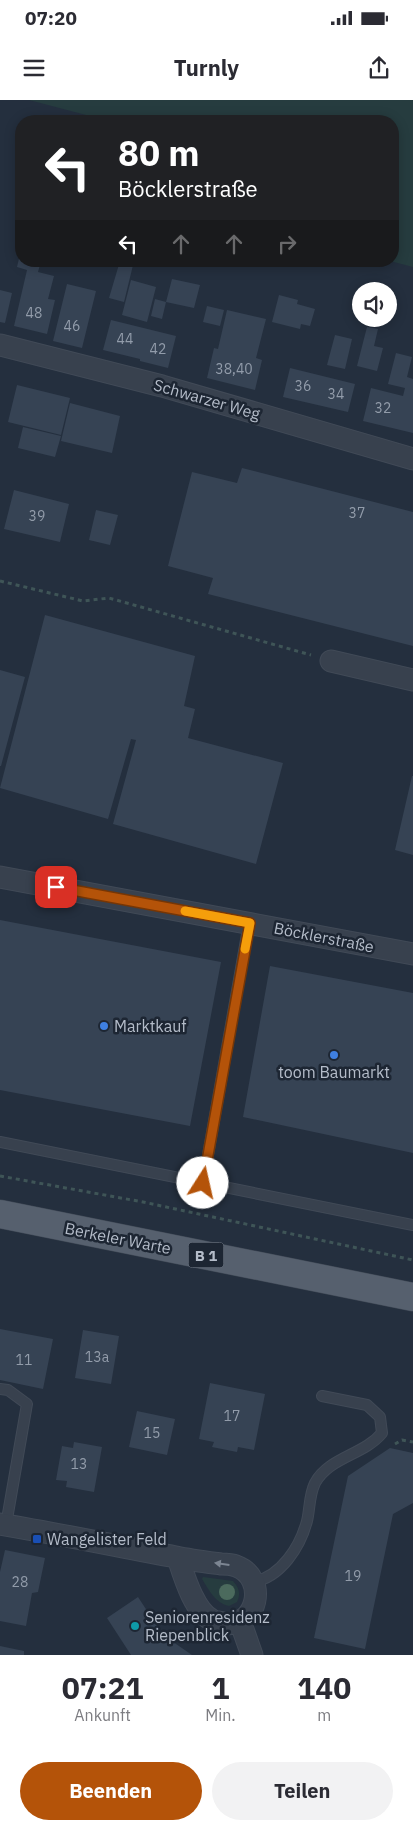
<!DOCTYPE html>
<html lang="de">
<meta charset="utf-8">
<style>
body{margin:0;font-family:"IBM Plex Sans",sans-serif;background:#f2f2f3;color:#2b2b33;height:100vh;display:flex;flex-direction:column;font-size:19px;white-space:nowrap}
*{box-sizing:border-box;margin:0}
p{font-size:16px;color:#7c7c81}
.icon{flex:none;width:28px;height:28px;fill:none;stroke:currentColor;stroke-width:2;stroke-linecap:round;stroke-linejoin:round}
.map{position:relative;height:1555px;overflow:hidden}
.side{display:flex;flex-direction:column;background:#fff;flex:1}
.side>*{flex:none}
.banner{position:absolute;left:15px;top:15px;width:384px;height:152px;border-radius:20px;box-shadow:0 2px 12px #0003;background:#202124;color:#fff;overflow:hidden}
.tools{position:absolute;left:352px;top:182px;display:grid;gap:10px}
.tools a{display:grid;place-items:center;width:45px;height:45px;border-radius:50%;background:#fff;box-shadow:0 2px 12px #0003;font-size:25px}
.pin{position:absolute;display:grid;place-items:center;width:42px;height:42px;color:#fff;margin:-21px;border-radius:10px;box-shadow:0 2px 8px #0006}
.me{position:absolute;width:55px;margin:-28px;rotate:10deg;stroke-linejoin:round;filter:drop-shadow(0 0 4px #0008)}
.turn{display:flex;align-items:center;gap:18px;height:105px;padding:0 20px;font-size:22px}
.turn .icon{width:65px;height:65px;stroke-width:2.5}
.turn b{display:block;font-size:35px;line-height:42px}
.lanes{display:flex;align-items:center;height:48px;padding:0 20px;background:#0003;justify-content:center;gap:25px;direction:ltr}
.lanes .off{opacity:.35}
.eta{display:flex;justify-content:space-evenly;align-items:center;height:85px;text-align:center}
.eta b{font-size:30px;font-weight:700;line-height:35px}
.cta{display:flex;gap:10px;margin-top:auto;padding:10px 20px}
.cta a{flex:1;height:58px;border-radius:30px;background:#b45309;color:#fff;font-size:20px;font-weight:700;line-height:58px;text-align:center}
.cta a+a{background:#f2f2f3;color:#2b2b33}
.status{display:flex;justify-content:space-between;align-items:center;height:35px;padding:0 25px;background:#fff;direction:ltr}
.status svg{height:14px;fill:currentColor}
header{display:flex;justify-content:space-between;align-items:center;height:65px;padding:0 20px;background:#fff;font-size:22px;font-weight:700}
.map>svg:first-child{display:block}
.green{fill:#263c3f}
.building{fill:#364354}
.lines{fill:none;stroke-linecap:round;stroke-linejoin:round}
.lane-casing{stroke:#414a57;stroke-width:12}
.street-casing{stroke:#414a57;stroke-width:23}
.primary-casing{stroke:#414a57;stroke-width:29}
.path{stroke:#3f5557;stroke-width:3;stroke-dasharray:4 4;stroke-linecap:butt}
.lane{stroke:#38414e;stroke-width:10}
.street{stroke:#38414e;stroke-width:21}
.primary{stroke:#56606e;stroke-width:28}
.tree{fill:#4b6a5d}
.oneway{fill:#7c8592}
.route-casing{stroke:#753606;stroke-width:12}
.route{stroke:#b45309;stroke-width:9}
.slow{stroke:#f59e0b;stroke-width:9}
.shop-dot{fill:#3f7fe0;stroke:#1d2633;stroke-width:2}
.transit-dot{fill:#1a4fb4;stroke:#1d2633;stroke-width:2}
.culture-dot{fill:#0f9aa8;stroke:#1d2633;stroke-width:2}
.labels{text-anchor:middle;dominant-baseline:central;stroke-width:5;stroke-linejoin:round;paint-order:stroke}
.number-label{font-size:14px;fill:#929caa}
.shield{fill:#1d2633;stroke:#878f9c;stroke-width:1}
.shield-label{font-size:15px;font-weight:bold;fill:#b4bcc9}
.street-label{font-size:16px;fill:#b4bcc9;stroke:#1d2633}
.poi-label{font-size:16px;fill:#b4bcc9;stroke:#1d2633;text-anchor:start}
</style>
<div class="status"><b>07:20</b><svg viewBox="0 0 49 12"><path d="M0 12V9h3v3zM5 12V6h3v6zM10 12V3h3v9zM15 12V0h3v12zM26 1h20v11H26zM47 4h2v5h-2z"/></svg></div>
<header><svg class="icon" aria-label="menu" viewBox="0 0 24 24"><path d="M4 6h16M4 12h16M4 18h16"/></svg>Turnly<svg class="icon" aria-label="share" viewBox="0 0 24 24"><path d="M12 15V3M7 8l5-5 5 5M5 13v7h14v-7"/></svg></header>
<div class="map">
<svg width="413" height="1555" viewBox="0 0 413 1555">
<rect width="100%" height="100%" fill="#242f3e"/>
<path class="green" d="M29 0H413V167L390 161H392V21H109Z
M203 1477 233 1481C239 1488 241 1493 237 1502L229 1506C215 1503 209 1490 202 1479Z"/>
<path class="building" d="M21 150V161H41L38 172 54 176 48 199 55 200 47 234 14 226 27 170 17 167Z
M120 161H134L124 202 109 198Z
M172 179 200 185 194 208 166 202Z
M131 180 156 187 147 222 122 215Z
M67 184 96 191 82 248 53 241Z
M0 190 12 193 5 223 0 222Z
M279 195 298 200 297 204 315 209 310 226 301 224 300 229 272 222Z
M155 199 166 202 162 219 151 216Z
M207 206 224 210 220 226 203 222Z
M227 210 266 219 256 258 262 260 255 290 207 278 214 248 218 249Z
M111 220 176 236 168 268 140 261V259L103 250Z
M367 227 378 229 374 246 383 248 377 271 357 266Z
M335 235 352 239 345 269 327 265Z
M396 253 412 257 407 277 413 279V333L363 321 371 288 403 296 405 288 388 284Z
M290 268 355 284 348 312 283 297Z
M17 285 70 298 61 335 8 322Z
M70 303 120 316 112 353 61 341Z
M23 327 61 336 55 357 18 348Z
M242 368 413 412V546L208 494 213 478 168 466 192 372 237 383Z
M14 390 69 404 60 442 4 429Z
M96 410 118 415 110 445 89 440Z
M45 515 195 556 184 606 195 609 188 638 283 663 256 764 113 724 136 640 131 639 108 719 0 688Z
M0 570 25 577 1 666H0Z
M412 676H413V755L395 750Z
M0 820 221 862 190 1026 0 990Z
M270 866 413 893V1053L243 1017Z
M0 1229 53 1239 43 1289 0 1280Z
M83 1230 119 1236 111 1284 75 1278Z
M210 1283 265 1294 254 1350 238 1347 237 1352 212 1347 214 1342 199 1339Z
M137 1311 175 1319 167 1355 129 1347Z
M74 1342 102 1347 94 1392 66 1387 67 1381 56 1380 62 1346 73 1348Z
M390 1348 413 1353V1403L393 1414 365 1549 314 1538 348 1376Z
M5 1450 45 1458 38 1492 32 1493 26 1526 0 1521V1472Z
M138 1497 163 1535 192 1555H131L107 1518Z
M0 1546 24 1551V1555H0Z"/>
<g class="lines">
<defs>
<path id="lane" d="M0 1042 413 1125
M203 1083 249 823
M0 1289 8 1290 27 1304 6 1425
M253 1482C281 1477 300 1447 307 1421 310 1409 309 1395 315 1383 329 1357 364 1355 382 1333L380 1317 367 1305 322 1296"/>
<path id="street" d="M0 245 162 286 413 359
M331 561 413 580
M0 777 413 854
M0 1424C59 1434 117 1446 176 1457 190 1460 206 1462 221 1464 225 1464 231 1464 236 1466 269 1478 257 1530 223 1523 220 1522 214 1522 212 1520 194 1511 184 1476 178 1458
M240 1521 252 1555"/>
<path id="primary" d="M0 1114 413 1197"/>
</defs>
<use href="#lane" class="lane-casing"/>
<use href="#street" class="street-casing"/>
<use href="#primary" class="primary-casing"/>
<path class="path" d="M0 481 83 501 109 498 311 555
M0 1076 143 1102 413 1160
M395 1344 402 1340 413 1342"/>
<use href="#lane" class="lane"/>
<use href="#street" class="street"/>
<use href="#primary" class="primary"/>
</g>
<circle class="tree" cx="227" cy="1492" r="8"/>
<defs><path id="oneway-solid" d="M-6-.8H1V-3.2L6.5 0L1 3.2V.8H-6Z" transform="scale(1.25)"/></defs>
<use class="oneway" href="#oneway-solid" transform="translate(222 1464) rotate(-172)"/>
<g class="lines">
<defs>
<path id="route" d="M56 787 250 823 203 1083"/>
</defs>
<use href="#route" class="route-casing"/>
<use href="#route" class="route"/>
<path class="slow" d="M185 811 250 823 245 849"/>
</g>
<g class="shop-dot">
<circle cx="104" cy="926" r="5"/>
<circle cx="334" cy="955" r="5"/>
</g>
<rect class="transit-dot" x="32" y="1434" width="10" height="10" rx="2.5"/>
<circle class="culture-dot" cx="135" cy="1526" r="5"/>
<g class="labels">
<g class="number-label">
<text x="34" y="213">48</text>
<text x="72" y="226">46</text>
<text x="125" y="239">44</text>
<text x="158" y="249">42</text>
<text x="234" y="269">38,40</text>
<text x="303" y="286">36</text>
<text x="336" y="294">34</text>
<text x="383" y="308">32</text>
<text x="357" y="413">37</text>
<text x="37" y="416">39</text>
<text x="97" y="1257">13a</text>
<text x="24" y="1260">11</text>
<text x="232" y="1316">17</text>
<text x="152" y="1333">15</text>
<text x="79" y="1364">13</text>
<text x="353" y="1476">19</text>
<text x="20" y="1482">28</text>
</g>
<rect class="shield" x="188.5" y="1142.5" width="35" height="25" rx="4"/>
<g class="shield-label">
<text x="206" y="1155">B 1</text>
</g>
<g class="street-label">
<text transform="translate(207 299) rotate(16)">Schwarzer Weg</text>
<text transform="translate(324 837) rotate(11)">Böcklerstraße</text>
<text transform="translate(118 1138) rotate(11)">Berkeler Warte</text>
</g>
<g class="poi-label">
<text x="114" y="926">Marktkauf</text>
<text x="334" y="972" text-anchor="middle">toom Baumarkt</text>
<text x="47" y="1439">Wangelister Feld</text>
<text x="145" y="1517">Seniorenresidenz<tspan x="145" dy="18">Riepenblick</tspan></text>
</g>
</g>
</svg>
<div class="tools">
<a><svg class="icon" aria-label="sound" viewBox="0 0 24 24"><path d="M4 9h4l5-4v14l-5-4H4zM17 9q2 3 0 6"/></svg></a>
</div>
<div class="pin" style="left:56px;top:787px;background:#d93025"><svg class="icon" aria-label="arrive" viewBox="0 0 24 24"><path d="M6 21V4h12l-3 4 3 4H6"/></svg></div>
<svg class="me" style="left:203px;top:1083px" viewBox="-20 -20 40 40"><circle r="19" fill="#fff"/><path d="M0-13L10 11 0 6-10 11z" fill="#b45309"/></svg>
<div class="banner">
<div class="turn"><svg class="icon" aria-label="left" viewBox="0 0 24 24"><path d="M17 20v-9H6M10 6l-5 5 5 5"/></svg><div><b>80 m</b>Böcklerstraße</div></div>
<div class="lanes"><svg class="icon" aria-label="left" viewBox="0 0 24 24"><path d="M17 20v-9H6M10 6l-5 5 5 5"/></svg><svg class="icon off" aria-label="ahead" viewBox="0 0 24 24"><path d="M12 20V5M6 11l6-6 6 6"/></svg><svg class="icon off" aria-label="ahead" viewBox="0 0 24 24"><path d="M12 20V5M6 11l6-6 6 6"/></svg><svg class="icon off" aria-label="right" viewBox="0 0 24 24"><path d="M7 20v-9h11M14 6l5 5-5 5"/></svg></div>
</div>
</div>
<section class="side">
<div class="eta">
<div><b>07:21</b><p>Ankunft</p></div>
<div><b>1</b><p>Min.</p></div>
<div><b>140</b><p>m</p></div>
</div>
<div class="cta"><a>Beenden</a><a>Teilen</a></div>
</section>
